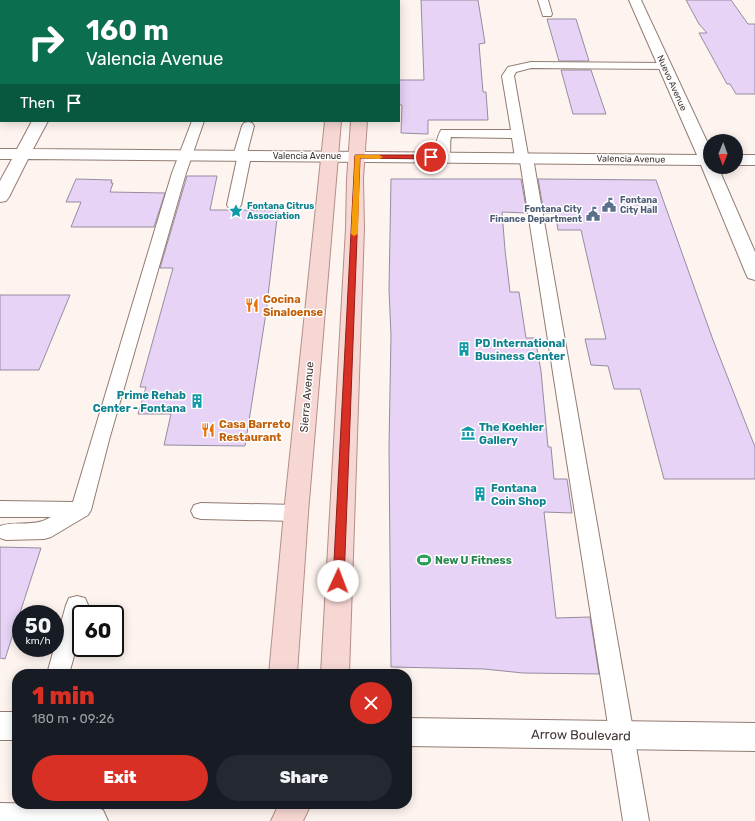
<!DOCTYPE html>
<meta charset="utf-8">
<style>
body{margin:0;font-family:Rubik,sans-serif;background:#242831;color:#f1f3f6;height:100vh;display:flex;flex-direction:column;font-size:15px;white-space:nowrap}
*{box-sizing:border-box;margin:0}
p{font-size:13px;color:#9ea1a6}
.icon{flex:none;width:22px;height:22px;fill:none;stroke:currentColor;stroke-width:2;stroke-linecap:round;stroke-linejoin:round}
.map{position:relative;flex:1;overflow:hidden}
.details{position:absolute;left:12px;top:669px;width:400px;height:140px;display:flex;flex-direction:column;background:#171b24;border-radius:16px;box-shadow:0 2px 10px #0003}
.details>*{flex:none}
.guide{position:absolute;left:0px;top:0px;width:400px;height:122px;box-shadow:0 2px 10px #0003;background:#0b6e4f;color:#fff;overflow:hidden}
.needle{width:26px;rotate:181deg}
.buttons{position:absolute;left:703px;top:134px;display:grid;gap:8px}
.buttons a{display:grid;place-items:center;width:40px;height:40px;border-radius:50%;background:#171b24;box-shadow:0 2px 10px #0003;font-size:20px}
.speed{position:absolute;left:12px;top:605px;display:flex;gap:8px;font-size:20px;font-weight:700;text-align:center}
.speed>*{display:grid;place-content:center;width:52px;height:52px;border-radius:50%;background:#171b24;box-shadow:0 2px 10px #0003;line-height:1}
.speed small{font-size:10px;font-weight:400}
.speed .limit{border:2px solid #111;border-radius:6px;background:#fff;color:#111}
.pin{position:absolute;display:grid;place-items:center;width:34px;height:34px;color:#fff;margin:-17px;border:2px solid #fff;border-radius:50%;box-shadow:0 1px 4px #0007}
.me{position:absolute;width:44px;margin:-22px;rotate:2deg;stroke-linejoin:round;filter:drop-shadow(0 0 3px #0008)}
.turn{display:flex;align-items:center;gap:14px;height:84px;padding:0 20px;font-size:18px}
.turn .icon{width:52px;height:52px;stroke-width:2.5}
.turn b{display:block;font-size:28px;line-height:34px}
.then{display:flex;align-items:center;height:38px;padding:0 20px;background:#0003;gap:8px;font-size:15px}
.round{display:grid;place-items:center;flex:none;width:42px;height:42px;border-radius:21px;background:#242831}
.head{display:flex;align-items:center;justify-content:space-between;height:68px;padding:0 20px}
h1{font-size:24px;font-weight:800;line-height:30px;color:#d93025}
.primary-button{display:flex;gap:8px;margin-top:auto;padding:8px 20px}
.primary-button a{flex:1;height:46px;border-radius:24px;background:#d93025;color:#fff;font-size:16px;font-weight:800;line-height:46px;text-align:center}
.primary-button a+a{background:#242831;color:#f1f3f6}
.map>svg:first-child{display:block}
.building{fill:#e6d3f5;stroke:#978c9f}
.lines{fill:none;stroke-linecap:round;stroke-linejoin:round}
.service-casing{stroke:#927c72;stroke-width:2}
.minor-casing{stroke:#927c72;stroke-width:2}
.secondary-casing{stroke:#927c72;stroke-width:2}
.primary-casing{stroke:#b48e87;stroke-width:2}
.service{fill:#fff;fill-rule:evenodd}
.minor{fill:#fff;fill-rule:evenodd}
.secondary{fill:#fff;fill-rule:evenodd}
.primary{fill:#f7d7d3;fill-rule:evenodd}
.route{fill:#d93025;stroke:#8d1f18}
.slow{fill:#f59e0b}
.labels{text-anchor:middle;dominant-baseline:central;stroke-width:3;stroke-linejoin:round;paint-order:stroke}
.far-street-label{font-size:9px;fill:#403632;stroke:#fff}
.far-service-label{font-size:9px;font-weight:bold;fill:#4e5e75;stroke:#fff;text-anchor:start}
.far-culture-label{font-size:9px;font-weight:bold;fill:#0d838f;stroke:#fff;text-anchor:start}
.food-label{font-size:11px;font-weight:bold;fill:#c56008;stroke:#fff;text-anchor:start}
.culture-label{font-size:11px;font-weight:bold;fill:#0d838f;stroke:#fff;text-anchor:start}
.street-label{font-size:11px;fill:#403632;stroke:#fff}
.leisure-label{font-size:11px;font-weight:bold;fill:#27864d;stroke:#fff;text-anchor:start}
.near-street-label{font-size:13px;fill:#403632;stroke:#fff}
</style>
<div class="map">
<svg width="755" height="821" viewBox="0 0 755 821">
<rect width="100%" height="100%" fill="#fef4ef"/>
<path class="building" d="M421 0H478L485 43 479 44 483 92H486L488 120H428V134L401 133 402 105H399V80H424Z
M686 0H731L748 24H755V94H736L730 84H727L699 33H707L699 24Z
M547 19H576L589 61H559Z
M561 70H591L606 114H573Z
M187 176H217L210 210H278L266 313 245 446 164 445 171 414H138L146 387H140L173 268H160Z
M76 179 112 180 111 183H113L110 192 165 193 154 227H71L81 202H66Z
M391 179H521L527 213 502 212 505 250 510 292H519L526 338H535L541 371 548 447H551L554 479H567L572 513 544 512 556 618 590 617 599 674 523 673 484 669 391 667 389 447 391 335 389 290Z
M538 179 656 180 713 340 755 447V479H664L640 389H614L608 366 591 365 585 339H606L581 230H558L555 213H544Z
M0 295H70L39 370H0Z
M0 547 41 548 5 659 0 658Z"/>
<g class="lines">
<defs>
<path id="service" d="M229 0H239V1H229Z
M538 0H548L552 14 551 16H543Z
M531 62 665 63 669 64 671 66 669 68 665 69 531 68 516 72 514 76 528 155 533 158 649 821H623L520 161 515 158 512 138 451 137C449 144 452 154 448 160H438C433 152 437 137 441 130H511L502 76 508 67Z
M192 121H204L186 173 109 440 91 510 88 515 51 537 44 539 6 540 0 538V526C18 520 33 528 51 517H0V501L73 502 172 173Z
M248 122 252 123 254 126 247 153 251 156 241 205 239 208 234 209 229 208 227 205 237 159 233 156 242 126 244 123Z
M201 503 296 505 303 507 306 513 303 519 296 521 201 519 194 517 191 511 194 505Z
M77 596 85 598 88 605 85 614H81V631L69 674H47L66 605 69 598Z"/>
<path id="minor" d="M96 0H109L96 1Z
M629 0H641L710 148V167H718L755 252V280L748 278 746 274 701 165 28 159 9 197 6 201 0 202V181L12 159H0V149H17L32 121H48L33 149 697 155Z
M736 155H755V165H736Z"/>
<path id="secondary" d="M0 712H17V740H0Z
M407 718 755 723V751L407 746Z
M0 803 92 805 103 810 108 821H0Z"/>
<path id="primary" d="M338 0H350V1H338Z
M361 0H373V1H361Z
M325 121H341L308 513 297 674H269L284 513Z
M351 121H367L363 179 364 228 349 674H321L346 228 347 179Z
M279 804H311L303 821H271Z"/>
</defs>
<use href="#service" class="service-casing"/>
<use href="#minor" class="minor-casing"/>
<use href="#secondary" class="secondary-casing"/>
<use href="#primary" class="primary-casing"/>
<use href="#service" class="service"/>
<use href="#minor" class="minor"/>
<use href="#secondary" class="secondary"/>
<use href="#primary" class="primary"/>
</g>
<path class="route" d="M355 155H431L434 157 431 159 360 158 344 581 342 584 338 586 334 584 333 581Z"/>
<path class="slow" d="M355 155H379L383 157 379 159 360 158 358 234 354 236 351 234Z"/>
<defs>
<symbol id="civic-bare" viewBox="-9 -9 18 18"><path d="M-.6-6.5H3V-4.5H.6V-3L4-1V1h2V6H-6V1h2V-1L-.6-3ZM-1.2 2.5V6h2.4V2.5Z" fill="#5c6f8a" stroke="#fff" stroke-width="2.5" paint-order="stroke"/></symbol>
<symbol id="sight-bare" viewBox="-9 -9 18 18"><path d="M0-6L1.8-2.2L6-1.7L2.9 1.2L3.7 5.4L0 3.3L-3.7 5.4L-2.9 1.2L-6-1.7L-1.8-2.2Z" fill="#0f9aa8" stroke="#fff" stroke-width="2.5" paint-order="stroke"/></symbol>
<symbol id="restaurant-bare" viewBox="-9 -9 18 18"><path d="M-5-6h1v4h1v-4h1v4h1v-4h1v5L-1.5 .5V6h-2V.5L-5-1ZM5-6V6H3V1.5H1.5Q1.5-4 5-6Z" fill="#e8710a" stroke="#fff" stroke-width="2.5" paint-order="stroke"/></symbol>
<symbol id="building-bare" viewBox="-9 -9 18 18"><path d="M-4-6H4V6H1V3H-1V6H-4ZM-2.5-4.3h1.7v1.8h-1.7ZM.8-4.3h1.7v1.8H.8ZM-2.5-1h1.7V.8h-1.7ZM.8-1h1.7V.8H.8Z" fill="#0f9aa8" stroke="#fff" stroke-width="2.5" paint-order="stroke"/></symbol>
<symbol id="museum-bare" viewBox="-9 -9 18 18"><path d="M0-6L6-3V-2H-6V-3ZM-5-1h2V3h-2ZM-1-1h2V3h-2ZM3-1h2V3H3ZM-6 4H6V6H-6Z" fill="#0f9aa8" stroke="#fff" stroke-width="2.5" paint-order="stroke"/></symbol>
<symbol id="stadium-bare" viewBox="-9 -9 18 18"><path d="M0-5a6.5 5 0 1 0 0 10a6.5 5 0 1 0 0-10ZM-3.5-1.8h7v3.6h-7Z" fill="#2e9e5b" stroke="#fff" stroke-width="2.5" paint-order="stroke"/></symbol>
</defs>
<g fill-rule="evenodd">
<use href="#civic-bare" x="599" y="195" width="20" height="20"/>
<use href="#sight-bare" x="226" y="201" width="20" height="20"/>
<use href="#civic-bare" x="583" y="204" width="20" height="20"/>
<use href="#restaurant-bare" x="242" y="295" width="20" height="20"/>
<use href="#building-bare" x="454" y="339" width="20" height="20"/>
<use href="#building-bare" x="187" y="391" width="20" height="20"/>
<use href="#restaurant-bare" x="198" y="420" width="20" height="20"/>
<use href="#museum-bare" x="458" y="423" width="20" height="20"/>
<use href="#building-bare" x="470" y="484" width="20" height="20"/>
<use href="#stadium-bare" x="414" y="550" width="20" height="20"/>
</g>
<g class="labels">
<g class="far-street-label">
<text transform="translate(672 83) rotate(66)">Nuevo Avenue</text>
<text x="307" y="156">Valencia Avenue</text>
<text transform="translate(631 159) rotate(1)">Valencia Avenue</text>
</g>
<g class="far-service-label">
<text x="620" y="200">Fontana<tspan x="620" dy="10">City Hall</tspan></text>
<text x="582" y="209" text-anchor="end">Fontana City<tspan x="582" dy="10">Finance Department</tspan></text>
</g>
<g class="far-culture-label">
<text x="247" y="206">Fontana Citrus<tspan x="247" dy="10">Association</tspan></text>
</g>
<g class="food-label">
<text x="263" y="299">Cocina<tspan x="263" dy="13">Sinaloense</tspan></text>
<text x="219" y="424">Casa Barreto<tspan x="219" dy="13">Restaurant</tspan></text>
</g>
<g class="culture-label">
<text x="475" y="343">PD International<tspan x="475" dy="13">Business Center</tspan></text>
<text x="186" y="395" text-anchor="end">Prime Rehab<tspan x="186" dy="13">Center - Fontana</tspan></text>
<text x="479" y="427">The Koehler<tspan x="479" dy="13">Gallery</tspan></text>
<text x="491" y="488">Fontana<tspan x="491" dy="13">Coin Shop</tspan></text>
</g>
<g class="street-label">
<text transform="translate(307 397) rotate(-85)">Sierra Avenue</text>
</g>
<g class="leisure-label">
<text x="435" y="560">New U Fitness</text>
</g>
<g class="near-street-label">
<text transform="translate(581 735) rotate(1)">Arrow Boulevard</text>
</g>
</g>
</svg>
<div class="buttons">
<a><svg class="needle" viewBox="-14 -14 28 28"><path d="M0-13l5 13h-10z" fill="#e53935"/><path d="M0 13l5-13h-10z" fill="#9ea1a6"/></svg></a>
</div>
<div class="speed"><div>50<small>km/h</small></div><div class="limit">60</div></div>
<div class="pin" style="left:431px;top:157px;background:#d93025"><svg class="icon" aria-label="arrive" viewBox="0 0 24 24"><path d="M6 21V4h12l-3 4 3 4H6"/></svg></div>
<svg class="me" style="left:338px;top:581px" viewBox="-20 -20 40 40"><circle r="19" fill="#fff"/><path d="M0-13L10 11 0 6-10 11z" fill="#d93025"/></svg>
<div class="guide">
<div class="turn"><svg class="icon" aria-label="right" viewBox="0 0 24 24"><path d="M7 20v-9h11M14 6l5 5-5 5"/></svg><div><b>160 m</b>Valencia Avenue</div></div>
<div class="then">Then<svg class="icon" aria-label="arrive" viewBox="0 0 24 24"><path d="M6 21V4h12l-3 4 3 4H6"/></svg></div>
</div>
<section class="details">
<div class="head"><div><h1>1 min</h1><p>180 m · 09:26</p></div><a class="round" style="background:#d93025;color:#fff"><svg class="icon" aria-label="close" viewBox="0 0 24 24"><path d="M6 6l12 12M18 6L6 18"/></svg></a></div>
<div class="primary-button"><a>Exit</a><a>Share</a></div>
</section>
</div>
